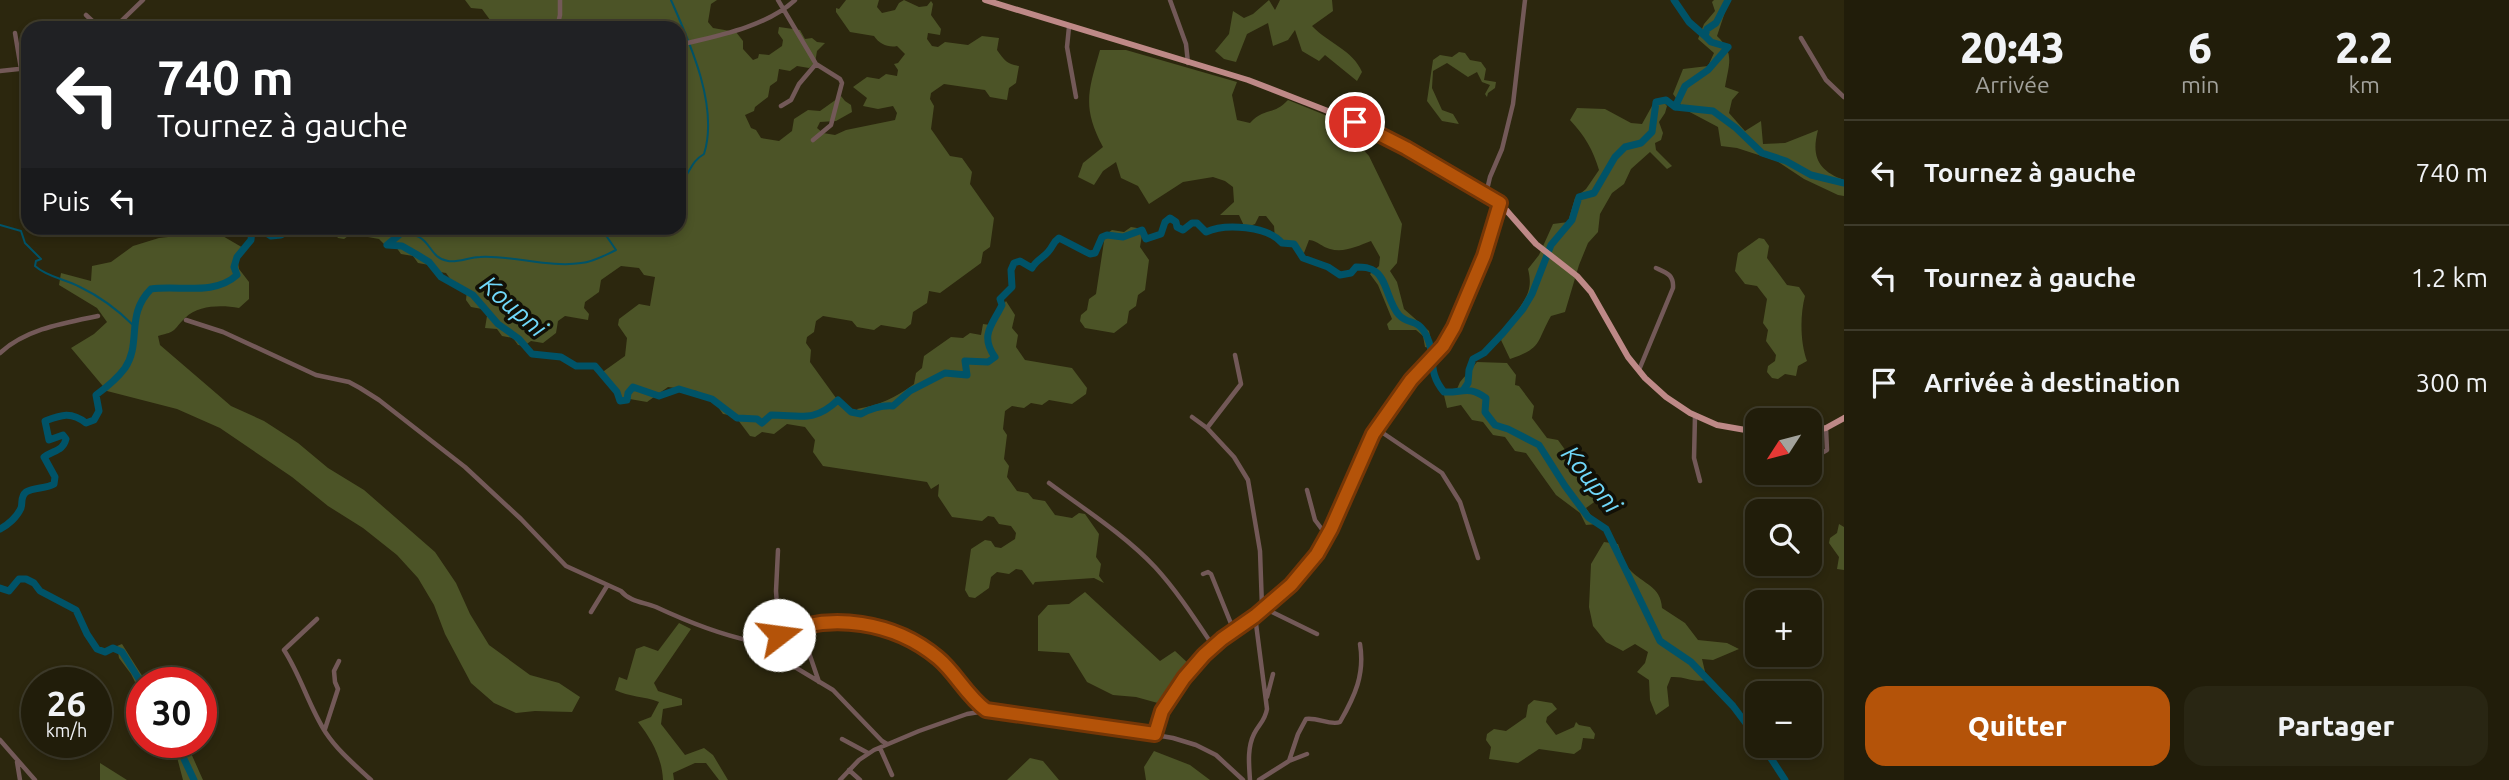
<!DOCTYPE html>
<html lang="fr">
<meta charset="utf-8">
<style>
body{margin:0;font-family:Ubuntu,sans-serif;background:#292613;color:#f1f3f6;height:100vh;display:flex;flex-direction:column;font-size:26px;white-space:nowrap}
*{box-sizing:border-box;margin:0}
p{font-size:23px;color:#a2a29c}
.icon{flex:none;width:38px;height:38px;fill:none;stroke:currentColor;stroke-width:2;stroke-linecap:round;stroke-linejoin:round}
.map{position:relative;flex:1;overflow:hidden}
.drawer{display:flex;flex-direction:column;background:#211d0a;width:665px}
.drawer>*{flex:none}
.hud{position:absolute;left:21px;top:21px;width:665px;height:214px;border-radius:21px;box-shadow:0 4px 10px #0003,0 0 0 2px #3e3b2b;background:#202124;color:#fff;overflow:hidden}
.needle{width:46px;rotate:234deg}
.buttons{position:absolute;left:1745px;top:408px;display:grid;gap:14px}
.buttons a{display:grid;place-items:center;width:77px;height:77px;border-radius:14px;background:#211d0a;box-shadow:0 4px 10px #0003,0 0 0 2px #3e3b2b;font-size:35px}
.speed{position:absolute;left:21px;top:667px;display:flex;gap:14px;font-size:35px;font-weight:700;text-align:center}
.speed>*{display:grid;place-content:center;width:91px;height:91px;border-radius:50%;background:#211d0a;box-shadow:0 4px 10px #0003,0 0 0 2px #3e3b2b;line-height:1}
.speed small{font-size:18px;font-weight:400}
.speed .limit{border:10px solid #d22;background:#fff;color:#111}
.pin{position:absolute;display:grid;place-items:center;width:60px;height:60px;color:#fff;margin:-30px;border:4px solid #fff;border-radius:50%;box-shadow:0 2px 7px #0007}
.me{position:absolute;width:77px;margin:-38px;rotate:75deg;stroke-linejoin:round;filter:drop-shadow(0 0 5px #0008)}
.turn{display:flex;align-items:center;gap:24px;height:147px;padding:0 21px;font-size:32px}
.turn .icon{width:91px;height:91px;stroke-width:2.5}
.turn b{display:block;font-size:49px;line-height:60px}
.then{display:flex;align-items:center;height:66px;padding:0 21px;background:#0003;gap:14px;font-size:26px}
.eta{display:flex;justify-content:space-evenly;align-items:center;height:119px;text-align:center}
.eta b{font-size:42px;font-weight:800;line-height:49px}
.primary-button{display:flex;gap:14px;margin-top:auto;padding:14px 21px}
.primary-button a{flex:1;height:80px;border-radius:21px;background:#b45309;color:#fff;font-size:28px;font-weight:800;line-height:80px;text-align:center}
.primary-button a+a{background:#292613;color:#f1f3f6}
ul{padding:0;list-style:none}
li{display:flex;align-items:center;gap:21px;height:105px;padding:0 21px;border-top:2px solid #3e3b2b}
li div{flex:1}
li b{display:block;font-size:26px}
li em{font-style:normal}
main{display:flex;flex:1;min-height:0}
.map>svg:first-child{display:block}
.green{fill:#4c5427}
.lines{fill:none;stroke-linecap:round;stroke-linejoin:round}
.stream{stroke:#005368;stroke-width:2}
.river{stroke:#005368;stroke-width:7}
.minor{stroke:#735958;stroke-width:4.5}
.major{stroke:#be8987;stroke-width:6}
.route-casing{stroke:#753606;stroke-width:18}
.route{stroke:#b45309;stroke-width:12}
.labels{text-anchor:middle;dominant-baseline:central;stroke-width:7;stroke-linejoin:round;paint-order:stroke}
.water-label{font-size:26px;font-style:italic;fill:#70d7f9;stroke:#121006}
</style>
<main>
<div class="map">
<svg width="1844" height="780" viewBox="0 0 1844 780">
<rect width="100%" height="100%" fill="#2c270e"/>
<path class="green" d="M465 0H717L711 4 708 22 713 28 736 32 743 41V49L753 60 758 58 759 54 769 55 782 46 783 40 778 33 779 27 800 30 805 39 812 38 817 42 825 43 817 51 815 63 809 68 797 66 790 71 779 69 777 81 770 86 768 97 755 107 754 111 745 115 751 128 756 130 761 138 779 141 792 131 794 119 808 110 820 111 841 96 845 101 851 105 852 112 836 121 820 122 817 128 823 133 835 135 846 130 895 120 897 113 893 106 878 109 863 106 867 98 853 87 867 77 879 79 886 74 897 76 898 70 894 64 898 63 905 54 897 46C889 48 879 44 874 36L850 32 836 12V8L839 9 846 0H879L877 7 882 13 895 10 899 3 904 0 919 7 927 6 931 1 933 4 931 15 941 29 940 35 928 33 927 39 932 46 938 47 945 42 968 45 982 36 999 38 997 50C1005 61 1007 64 1019 66L1016 83 1009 88 1007 100 990 97 985 90 944 84 931 93 930 99 934 106 931 129 950 156 962 158 972 172 970 184 994 218 990 247 983 252 981 263 940 293 929 291 927 303 913 312 911 324 905 329 881 325 874 330 857 327 852 321 823 316 816 321 814 332 807 337 806 343 811 350 810 362 844 409 859 412 857 409C880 405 895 398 914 384L916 373 922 368 924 356 951 337 963 338 970 333 981 335 983 324 990 325 1006 301 1015 315 1012 328 1018 335 1016 347 1025 360 1072 368 1087 388 1086 394 1072 404 1049 400 1042 405 1031 403 1024 408 1012 406 1005 411 1003 429 1007 435 1004 459 1009 466 1007 477 1017 491 1028 493 1033 499 1045 501 1055 515 1072 518 1079 513 1085 514 1099 534 1096 557 1101 564 1099 576 1104 583 1094 578 1035 582 1033 585 1022 570 1016 569 1009 574 997 572 991 577 989 588 975 598 969 597 965 590 971 549 985 540 991 541 995 547 1001 548 1015 539 1016 533 1011 526 999 524 994 517 988 516 982 521 952 517 938 496 939 484 931 489 927 482 823 466 813 452 815 440 805 427 787 424 774 434 762 432 755 437 750 436 735 416 723 414 713 400 702 398 697 391 668 387 647 402 618 397 603 377 604 371 625 356 627 338 618 325 619 319 639 304 650 306 655 277 644 275 639 268 621 266 601 280 599 292 585 302 584 308 589 314 588 320 565 316 558 321 556 333 543 343 531 341 524 346 518 345 513 338 502 336 497 329 485 328 487 316 482 309 471 307 466 300 467 289 456 287 446 273 434 271 429 265 418 263 413 256 401 254 396 247 385 245 379 239 351 234 344 239 338 238 333 231 321 229 320 228H679V28H496L482 9 471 8Z
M1269 0 1275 10 1280 0H1332L1333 11 1312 26C1328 43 1353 50 1362 72L1357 81 1325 55 1319 61 1302 51 1295 30 1288 40 1273 46 1268 23 1247 34 1236 62 1224 59 1215 51 1229 34 1233 11 1244 18 1253 14Z
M1714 0H1729L1717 36C1735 53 1729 64 1725 87L1739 92 1732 100 1729 113 1745 131 1761 121 1763 144 1785 143 1818 130C1811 156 1818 171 1844 180V196L1838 195 1804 179 1777 161 1737 148 1721 146 1718 127 1684 109 1673 94 1683 69 1708 66 1714 53 1698 39 1704 24 1715 11 1712 2Z
M1100 50H1126L1237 82 1232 95 1237 120 1250 123C1265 107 1273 116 1288 100L1335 119 1369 156 1402 224 1397 263 1390 271 1397 282 1404 309 1429 331 1433 349 1425 347 1423 336 1416 330H1389L1387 324 1392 319 1378 285 1370 274 1379 266 1380 257 1371 241C1358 246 1344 253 1330 249 1322 247 1318 241 1309 240L1304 253 1275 239 1274 226 1266 216H1259L1255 224 1245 228 1239 215H1220L1234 202 1233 187 1225 181 1213 177 1183 182 1149 204 1138 186 1121 178 1116 162 1103 171 1094 185 1078 177 1083 163 1103 147C1082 107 1088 92 1100 50Z
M1459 52 1465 53 1470 60 1481 62 1486 69 1484 80 1496 82 1495 88 1488 93 1487 97 1485 94 1490 85 1482 82 1477 72 1468 77 1447 63 1433 71 1432 88 1442 110 1453 114 1459 124 1442 121 1427 101 1433 60 1440 55 1452 57Z
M1662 100 1667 106 1665 113 1659 122 1663 133 1661 140 1655 143 1656 150 1672 166 1667 169 1650 152 1631 169 1624 184 1612 193 1600 214 1598 232 1588 243 1579 265 1565 312 1551 316C1536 342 1543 348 1510 359L1501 340C1504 333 1507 326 1511 319 1524 301 1534 292 1528 269L1539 255 1553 224 1568 222 1575 198 1586 189 1599 170C1593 150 1585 136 1570 120L1577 108 1605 109 1631 123 1642 124 1652 106Z
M1131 227 1137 228 1142 235 1140 247 1149 260 1145 290 1138 295 1136 306 1129 311 1127 323 1114 333 1085 328 1080 321 1081 315 1087 310 1089 299 1096 294 1105 235 1112 230 1124 232Z
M196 234 221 235 245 249 237 256 239 269 249 282V299L239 308C221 305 199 305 185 318 172 331 178 331 158 336L160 345 231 406 264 421 298 443 328 468 364 490 435 552 456 583 470 614 489 645 530 675 559 683 580 697 572 712 535 711 516 713 494 703 471 683 445 634 434 605 418 578 397 555 363 528 328 506 292 477 220 428 177 409 107 391 71 348 94 334 107 322 97 308 59 285 61 273 91 281 92 266 111 262 133 246 159 238Z
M1759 238 1764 239 1769 246 1767 258 1787 285 1799 287 1805 296C1800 315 1800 342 1807 361L1798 366 1796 376 1785 374 1778 379 1772 378 1767 372 1768 366 1775 361 1776 355 1766 341 1768 330 1763 323 1767 299 1757 286 1745 284 1735 271 1738 253Z
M1477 362 1507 363 1516 375 1515 385 1519 386 1534 406 1532 418 1547 438 1558 440 1597 494V500L1586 508 1597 524 1586 525 1580 513 1556 495 1526 453 1515 451 1505 437 1493 435 1483 422 1472 420 1461 405 1447 408 1443 391 1457 389 1460 382Z
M1839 524 1844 527V570L1837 569 1839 557 1829 543 1830 538 1837 533Z
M1604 542 1618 544C1621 552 1624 564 1630 570 1643 584 1661 586 1662 608L1685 623 1698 640 1727 643 1739 649 1713 660 1702 659 1707 680C1694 683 1685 676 1671 677L1667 687 1669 706 1656 715 1650 700 1649 680 1637 672 1645 663 1648 652 1635 644 1623 651 1606 642 1593 626 1589 607 1591 564Z
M1085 592 1160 661 1175 651 1189 664 1165 705 1136 697 1113 695 1087 682 1069 653 1038 651V616L1048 605 1069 604Z
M679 623 691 629 654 683 658 691 682 699V705L663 709 661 724 685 755 704 748 713 755 728 780H719L706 763H695L673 773 674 780H663C662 758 652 740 638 722L651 717 659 702C644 696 629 697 615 690L619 677 627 680 636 649 644 646 658 651Z
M122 644 146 682H142V696L131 674 119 658 117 646Z
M1534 700 1552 703 1557 709 1547 717 1546 722 1556 735 1574 727 1576 722 1579 725 1590 727 1595 734 1594 739 1583 738 1581 749 1574 754 1539 749 1518 763 1489 759 1491 747 1486 740 1487 734 1494 729 1506 731 1526 717 1528 705Z
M173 742H186L203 780H183Z
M1154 751 1190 765 1210 780H1146L1144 767Z
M1030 758 1043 761 1059 780H1007Z
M100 763 127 780H100Z"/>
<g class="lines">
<path class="stream" d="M671 0C690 43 719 107 704 154 689 163 692 172 679 184
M0 225 21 231 25 243 41 259 36 261 35 266C47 277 65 279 80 287 99 296 119 311 134 326
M635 228 648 232 658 228
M399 235C433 230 425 257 448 261 457 263 470 257 480 257 512 255 550 268 581 263 594 262 605 255 616 250L605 234 614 228"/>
<path class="river" d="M1674 0 1689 22 1705 36
M1675 107 1685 86 1708 70 1728 47 1711 42 1705 36 1707 29 1716 23 1728 0
M268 228 265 232 271 236 281 235 293 228
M395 228 399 230V235L387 245 402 246 416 254 429 262 441 277 473 295 498 324 519 339 532 354 561 357 576 366H595L617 392 620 401 627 400 628 393 633 387 659 396 679 389 712 399 737 418 757 419 762 423 771 415C800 415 814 423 838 400L851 412 861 414C872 408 881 405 893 406L910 391 945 373 967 375 965 361 988 362 995 357C979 335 993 324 1002 305L1000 299 1012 287 1011 270 1014 263 1020 261 1032 268C1036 260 1043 258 1048 252 1053 247 1053 242 1059 238L1090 254 1095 253 1102 237 1107 235 1123 237 1142 230 1146 239 1161 234 1165 222 1170 218 1176 222 1177 227 1183 230 1192 223H1197L1206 232C1225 223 1268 226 1282 243L1294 244 1303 258 1328 267 1340 275 1351 273 1356 267C1363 267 1370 267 1376 272 1387 280 1388 303 1399 315 1409 326 1418 317 1427 337 1437 358 1426 370 1444 392 1463 393 1468 385 1486 398L1485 412 1495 425 1508 429 1539 445 1565 486 1588 517 1606 529 1660 641 1691 662 1733 706 1757 738
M1464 389 1468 383 1469 370 1473 359 1484 353 1503 333 1523 309 1532 294 1551 245 1572 220 1579 197 1594 193 1615 157 1625 147 1641 143 1652 132 1656 102 1666 100 1675 107 1713 111 1736 128 1762 153 1786 161 1811 175 1844 183
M0 529C8 525 17 517 21 508 23 502 20 497 26 492 34 487 46 489 54 484L55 477 44 457C54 450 63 451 66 439L63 435 49 440 45 421C61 415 71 411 86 423L94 420 99 411 96 395C107 387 117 379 125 368 142 343 125 315 151 289 179 285 214 296 237 275L234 267 237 257 251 240 252 228
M0 588 9 591 19 579H26L34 583 40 591 76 610 87 634 97 649 105 652 113 648 122 652 142 684
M180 742 184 759 194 780
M1763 746 1785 780"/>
<path class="minor" d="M778 0 816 64 799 84 791 100 781 106
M1170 0 1186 44 1188 63
M86 15 100 28
M1069 27 1067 47 1076 97
M114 28 143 0
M557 28 560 15V0
M15 33 21 69
M1801 38 1826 80 1844 97
M679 45C717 36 766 27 795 0
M0 71 28 68
M813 140 831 125 842 83 840 79 816 64
M1486 194 1490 177 1502 149 1513 104 1525 0
M186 320 223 332 316 375 349 382 360 388 379 400 465 467 521 519 566 566 621 591C630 602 644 602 656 607 686 621 719 634 751 641 768 640 782 632 798 628 822 622 853 620 877 626 899 632 922 644 939 659 954 672 970 708 991 710
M0 353C26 329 64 323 98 316
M1639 370 1673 288C1674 275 1667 273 1656 268
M1784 415V420
M1695 416 1694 458 1700 481
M1192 417 1207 428 1234 457 1248 480 1260 551 1262 607 1317 634
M1207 428 1241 384 1235 355
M1377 429 1442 473 1460 502 1478 558
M1820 454 1827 450 1826 428
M1049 483C1084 509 1125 535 1155 567 1177 591 1195 619 1213 646
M1307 490 1315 520 1327 536
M778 550 776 591 779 635
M1203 574 1208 572 1211 574 1234 631
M591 612 607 586
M317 619 284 650C301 676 309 707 326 733 338 751 355 765 371 780
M753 642 833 690 882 741 887 744
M807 647 819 682
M1267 697 1273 674
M325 729 338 689 335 682 334 671 339 661
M1155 734 1162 711 1184 678 1204 655 1255 616 1291 585 1317 554 1331 529 1373 434 1411 380 1443 347 1454 327 1484 256 1500 203
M842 739 868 753
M0 740 35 780
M880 748 892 775
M1289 761 1298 734 1306 719C1317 717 1331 726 1340 722 1355 696 1365 674 1360 644
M17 762 20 780
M849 770 860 780
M840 780 859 760 874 750 919 731 967 714 991 710 1068 720 1173 738 1196 745 1216 755 1243 780
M1250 780C1249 765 1247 748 1254 734 1259 724 1265 721 1267 709L1255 616
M1259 780 1289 761 1307 754"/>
<path class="major" d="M985 0 1248 80 1338 115 1406 148 1500 203 1536 244 1577 276 1591 292 1628 357 1645 378 1666 397 1690 413 1717 425 1757 432
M1810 431 1826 428 1844 418"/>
</g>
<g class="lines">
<defs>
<path id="route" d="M779 635C830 611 895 622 938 658 956 673 966 695 986 710L1155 734 1162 711 1184 678 1204 655 1222 639 1255 616 1291 585 1317 554 1331 529 1373 434 1411 380 1443 346 1454 327 1484 256 1500 203 1406 148 1355 122"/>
</defs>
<use href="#route" class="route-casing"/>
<use href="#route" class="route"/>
</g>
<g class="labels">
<g class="water-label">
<text transform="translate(514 306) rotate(41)">Koupni</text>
<text transform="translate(1592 479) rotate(51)">Koupni</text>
</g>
</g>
</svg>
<div class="buttons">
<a><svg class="needle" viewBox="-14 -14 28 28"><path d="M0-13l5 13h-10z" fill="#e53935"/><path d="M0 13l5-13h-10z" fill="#a2a29c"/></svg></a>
<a><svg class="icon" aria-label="search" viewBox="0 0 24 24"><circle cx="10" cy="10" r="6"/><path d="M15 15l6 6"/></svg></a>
<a>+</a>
<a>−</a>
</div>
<div class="speed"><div>26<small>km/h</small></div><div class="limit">30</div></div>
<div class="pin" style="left:1355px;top:122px;background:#d93025"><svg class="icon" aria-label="arrive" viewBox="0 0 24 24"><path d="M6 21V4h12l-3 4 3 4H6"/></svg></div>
<svg class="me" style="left:779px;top:635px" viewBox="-20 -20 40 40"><circle r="19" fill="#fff"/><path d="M0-13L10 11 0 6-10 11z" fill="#b45309"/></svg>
<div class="hud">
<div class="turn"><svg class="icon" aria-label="left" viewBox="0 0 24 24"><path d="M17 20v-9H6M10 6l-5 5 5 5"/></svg><div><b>740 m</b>Tournez à gauche</div></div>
<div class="then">Puis<svg class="icon" aria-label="left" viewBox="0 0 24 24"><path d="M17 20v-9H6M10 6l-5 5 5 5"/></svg></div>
</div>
</div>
<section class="drawer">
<div class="eta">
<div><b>20:43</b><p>Arrivée</p></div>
<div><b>6</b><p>min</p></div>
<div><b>2.2</b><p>km</p></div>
</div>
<ul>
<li><svg class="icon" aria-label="left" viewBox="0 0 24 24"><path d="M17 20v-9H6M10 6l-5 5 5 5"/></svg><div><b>Tournez à gauche</b></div><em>740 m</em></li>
<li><svg class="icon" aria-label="left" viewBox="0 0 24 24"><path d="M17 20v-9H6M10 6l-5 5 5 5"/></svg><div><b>Tournez à gauche</b></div><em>1.2 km</em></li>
<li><svg class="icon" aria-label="arrive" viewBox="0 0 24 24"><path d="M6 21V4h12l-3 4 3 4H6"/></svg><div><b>Arrivée à destination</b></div><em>300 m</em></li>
</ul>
<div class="primary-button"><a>Quitter</a><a>Partager</a></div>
</section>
</main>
